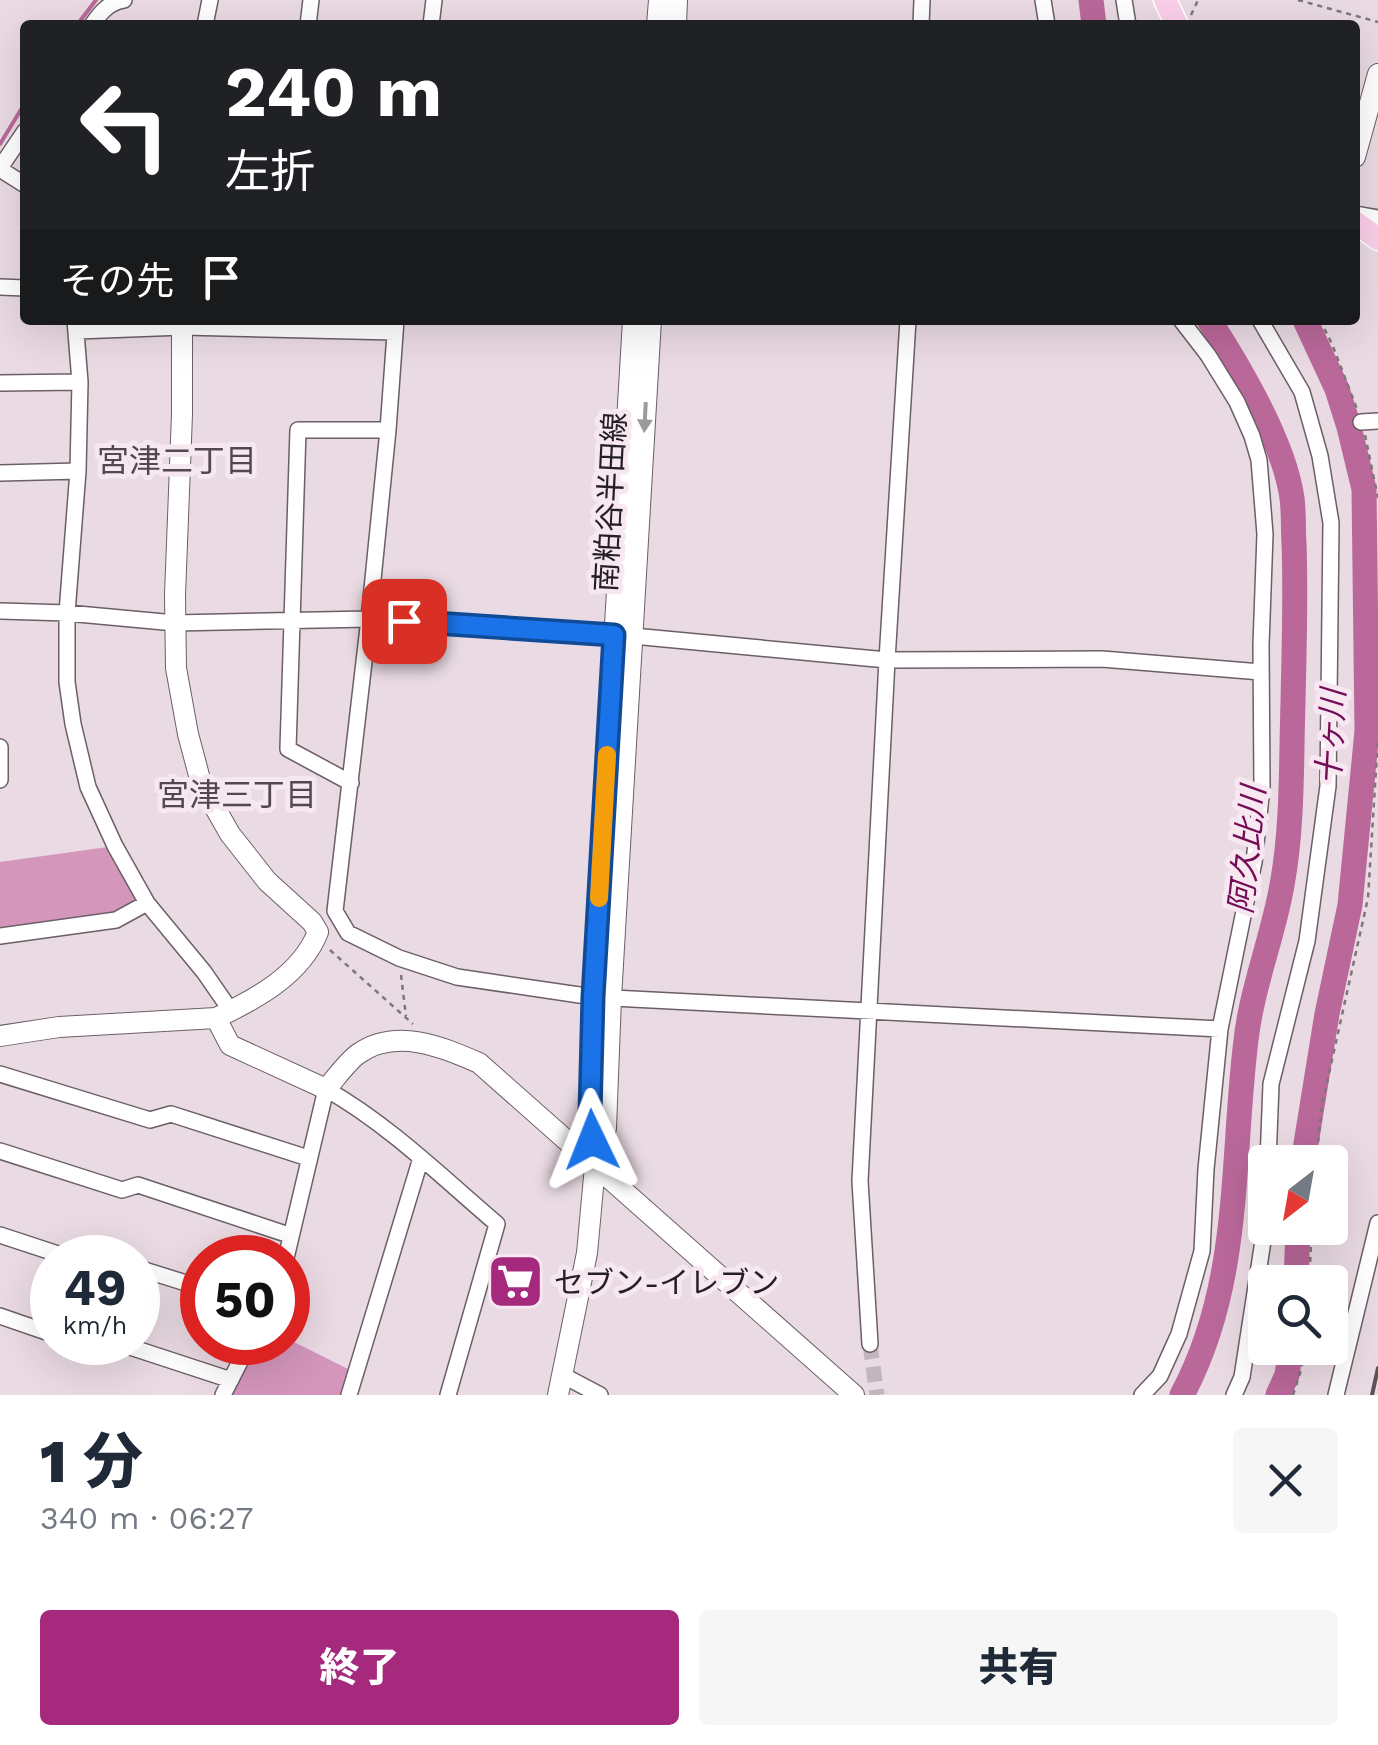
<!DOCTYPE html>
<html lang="ja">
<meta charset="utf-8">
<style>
body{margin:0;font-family:"Work Sans","Noto Sans JP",sans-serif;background:#f6f6f7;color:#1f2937;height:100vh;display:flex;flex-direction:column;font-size:38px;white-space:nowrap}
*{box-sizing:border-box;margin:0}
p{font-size:32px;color:#747a83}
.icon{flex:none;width:55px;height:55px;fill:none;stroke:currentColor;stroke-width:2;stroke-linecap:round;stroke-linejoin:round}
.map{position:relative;height:1395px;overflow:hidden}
.details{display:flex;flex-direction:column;background:#fff;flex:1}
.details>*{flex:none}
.top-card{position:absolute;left:20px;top:20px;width:1340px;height:305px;border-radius:10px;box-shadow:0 10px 40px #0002;background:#202124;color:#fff;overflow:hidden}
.needle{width:65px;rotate:211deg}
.buttons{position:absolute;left:1248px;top:1145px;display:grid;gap:20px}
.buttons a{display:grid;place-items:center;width:100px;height:100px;border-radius:10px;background:#fff;box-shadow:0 10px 40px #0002;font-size:50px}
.speed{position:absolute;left:30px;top:1235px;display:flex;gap:20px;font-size:50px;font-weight:700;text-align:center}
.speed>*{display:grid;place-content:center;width:130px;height:130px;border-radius:50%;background:#fff;box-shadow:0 10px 40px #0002;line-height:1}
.speed small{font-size:25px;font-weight:400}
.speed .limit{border:15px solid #d22;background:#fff;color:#111}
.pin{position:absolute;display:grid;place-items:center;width:85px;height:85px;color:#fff;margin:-42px;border-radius:20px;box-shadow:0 5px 15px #0006}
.me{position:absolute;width:110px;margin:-55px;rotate:358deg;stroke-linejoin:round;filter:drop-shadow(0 0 8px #0008)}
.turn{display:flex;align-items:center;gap:35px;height:210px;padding:0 40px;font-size:45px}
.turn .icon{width:130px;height:130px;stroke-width:2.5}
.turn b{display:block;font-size:70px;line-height:85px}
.then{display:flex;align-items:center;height:95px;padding:0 40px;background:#0003;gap:20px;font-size:38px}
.round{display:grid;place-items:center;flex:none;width:105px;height:105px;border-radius:10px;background:#f6f6f7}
.head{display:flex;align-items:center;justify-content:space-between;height:170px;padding:0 40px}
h1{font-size:60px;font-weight:800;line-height:75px}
.button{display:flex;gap:20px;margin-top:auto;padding:20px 40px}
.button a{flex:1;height:115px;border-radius:10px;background:#a52a7e;color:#fff;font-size:40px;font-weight:800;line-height:115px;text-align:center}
.button a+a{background:#f6f6f7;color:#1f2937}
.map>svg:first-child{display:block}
.green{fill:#d496bb}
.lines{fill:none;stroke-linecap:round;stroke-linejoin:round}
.stream{stroke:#ba689a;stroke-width:4}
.river{stroke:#ba689a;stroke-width:25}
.street-tunnel{stroke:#c2b5bc;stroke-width:15;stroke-dasharray:15 8;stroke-linecap:butt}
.street-casing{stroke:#6c5f66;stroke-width:18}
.secondary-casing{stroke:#6c5f66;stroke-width:22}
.primary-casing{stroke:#fff;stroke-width:25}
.path{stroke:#7f757a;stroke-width:2.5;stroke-dasharray:5 5;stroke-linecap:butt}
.street{stroke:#fff;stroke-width:15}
.secondary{stroke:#fff;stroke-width:20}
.primary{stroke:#fbcfe9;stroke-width:22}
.rail{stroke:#5b5357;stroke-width:4}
.oneway{fill:#9c9a9c}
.route-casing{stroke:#114b97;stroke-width:25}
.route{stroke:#1a73e8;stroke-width:18}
.slow{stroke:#f59e0b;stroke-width:18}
.labels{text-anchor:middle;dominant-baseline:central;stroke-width:10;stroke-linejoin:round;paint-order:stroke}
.street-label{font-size:30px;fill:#241f22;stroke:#f7e7f0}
.poi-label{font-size:30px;fill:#241f22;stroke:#f7e7f0;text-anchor:start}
.neighbourhood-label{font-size:32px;fill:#54484f;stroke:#f7e7f0}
.water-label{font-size:32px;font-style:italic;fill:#730b56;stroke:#f7e7f0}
</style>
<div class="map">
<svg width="1378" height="1395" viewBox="0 0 1378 1395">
<rect width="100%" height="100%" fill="#eadae3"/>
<path class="green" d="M115 846 147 903 116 920 0 936V862Z
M288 1339 356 1373 349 1395H231L256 1343 288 1342Z"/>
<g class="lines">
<path class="stream" d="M77 25 96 0
M0 144 25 103"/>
<path class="river" d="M1091 0 1094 25
M1303 1162 1327 1014 1350 905 1367 731 1364 489 1349 427 1337 389 1305 320
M1296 1282 1298 1228
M1182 1395C1242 1283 1231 1162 1246 1040 1252 987 1273 937 1282 885 1293 825 1291 763 1293 703 1294 650 1296 597 1294 543 1293 529 1294 513 1292 498 1284 442 1240 368 1209 320
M1278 1395 1287 1375 1291 1348"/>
<path class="street-tunnel" d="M870 1344 877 1395"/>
<defs>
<path id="street" d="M1043 0 1047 25
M1124 0 1128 25
M92 25C100 13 109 2 124 0
M205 25 210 0
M308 25 311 0
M431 25 434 0
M921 25 922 0
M0 168 25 131
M0 169 25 185
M1355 214 1378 218
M0 287 25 288
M75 320 80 382 78 471 67 613V682L73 724 88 787 115 846 147 903 204 972 231 1011
M396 320 388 430 369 619 335 911 348 933 399 958 457 977 593 997 1220 1029
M1260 320 1302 392 1320 456 1331 523 1328 786 1307 941 1271 1084 1268 1162
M77 331 183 327 395 332
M0 383 80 382
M1361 422 1378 421
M0 473 78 471
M1 611 67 613 175 623 369 619 633 636 887 660 1102 659 1261 672
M0 747V780
M351 783 288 749 298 430H388
M0 936 116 920 147 903
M0 1074 150 1120 171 1114 308 1158
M0 1151 122 1190 138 1185 289 1235
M0 1235 70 1258
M286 1258 326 1089C388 1124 443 1178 497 1224L448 1395
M138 1268 202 1288
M0 1316 52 1334
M115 1342 231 1380
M870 1344 860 1181 887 660 908 320
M564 1376 600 1395
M223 1395 250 1342
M349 1395 421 1158
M1142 1395 1160 1376 1179 1334 1202 1251 1206 1169 1220 1029 1254 862 1262 787 1261 645 1265 534 1259 460 1252 436 1237 402 1208 355 1181 320
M1234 1395 1242 1377 1265 1228
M1336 1395 1378 1223"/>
<path id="secondary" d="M657 25 659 0
M676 25 677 0
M1355 157 1378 74
M182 320V414L175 595 176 668 188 734 201 783 230 834 267 881 312 922 318 932C301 975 256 999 216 1018
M0 1036 59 1027 216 1018 230 1045 326 1089C336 1078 347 1062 358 1054 396 1027 442 1047 479 1063L854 1395
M598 1156 606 1128 611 998 651 320
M558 1395 587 1253 595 1166 590 1113 593 997 633 320"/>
<path id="primary" d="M1165 0 1177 25
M1355 222 1378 239"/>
</defs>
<use href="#street" class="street-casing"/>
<use href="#secondary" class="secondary-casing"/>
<use href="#primary" class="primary-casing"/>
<path class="path" d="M1298 0 1378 22
M1191 15 1198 0
M1320 320 1332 344 1357 409
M1365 435 1378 498
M330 950 413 1024
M401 975 406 1016
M1316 1162 1322 1105 1368 898 1378 738
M1309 1282 1312 1228
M1293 1395 1301 1370 1304 1348"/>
<use href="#street" class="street"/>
<use href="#secondary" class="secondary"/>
<use href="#primary" class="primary"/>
<path class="rail" d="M1372 1395 1378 1368"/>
</g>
<defs><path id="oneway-solid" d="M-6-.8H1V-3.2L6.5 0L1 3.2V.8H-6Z" transform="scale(2.5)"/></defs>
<use class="oneway" href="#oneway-solid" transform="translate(645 417) rotate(93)"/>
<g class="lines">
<defs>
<path id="route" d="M404 621 614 635 593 997 590 1113 592 1140"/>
</defs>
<use href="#route" class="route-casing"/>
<use href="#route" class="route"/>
<path class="slow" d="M599 898 607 755"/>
</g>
<defs>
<symbol id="supermarket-square" viewBox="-11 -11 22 22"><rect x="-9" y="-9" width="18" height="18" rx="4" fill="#a52a7e" stroke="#f7e7f0"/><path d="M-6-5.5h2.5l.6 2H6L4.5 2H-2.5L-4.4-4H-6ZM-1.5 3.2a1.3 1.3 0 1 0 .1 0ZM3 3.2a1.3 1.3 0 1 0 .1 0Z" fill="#fff"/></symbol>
</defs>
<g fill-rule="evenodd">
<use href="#supermarket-square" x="484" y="1250" width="63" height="63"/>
</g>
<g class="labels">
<g class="street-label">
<text transform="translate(610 502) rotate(-87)">南粕谷半田線</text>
</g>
<g class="poi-label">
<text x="554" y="1282">セブン-イレブン</text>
</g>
<g class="neighbourhood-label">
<text x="177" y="461">宮津二丁目</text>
<text x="237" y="795">宮津三丁目</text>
</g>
<g class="water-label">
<text transform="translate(1331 737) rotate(-87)">十ヶ川</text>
<text transform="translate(1247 850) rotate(-84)">阿久比川</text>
</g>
</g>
</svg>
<div class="buttons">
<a><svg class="needle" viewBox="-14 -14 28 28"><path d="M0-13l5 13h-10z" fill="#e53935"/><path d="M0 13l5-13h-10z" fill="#747a83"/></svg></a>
<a><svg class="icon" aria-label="search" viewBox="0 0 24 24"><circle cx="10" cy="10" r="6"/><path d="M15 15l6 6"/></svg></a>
</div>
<div class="speed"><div>49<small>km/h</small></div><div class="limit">50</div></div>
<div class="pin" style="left:404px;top:621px;background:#d93025"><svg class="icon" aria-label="arrive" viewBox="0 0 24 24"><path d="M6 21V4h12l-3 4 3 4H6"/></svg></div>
<svg class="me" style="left:592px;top:1140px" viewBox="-20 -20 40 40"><path d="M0-17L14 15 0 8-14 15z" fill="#1a73e8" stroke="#fff" stroke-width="4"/></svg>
<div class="top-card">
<div class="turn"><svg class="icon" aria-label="left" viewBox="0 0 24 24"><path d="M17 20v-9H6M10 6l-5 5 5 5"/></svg><div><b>240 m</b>左折</div></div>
<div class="then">その先<svg class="icon" aria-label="arrive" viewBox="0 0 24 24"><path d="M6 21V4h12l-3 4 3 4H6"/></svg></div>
</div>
</div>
<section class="details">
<div class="head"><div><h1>1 分</h1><p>340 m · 06:27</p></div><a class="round"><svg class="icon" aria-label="close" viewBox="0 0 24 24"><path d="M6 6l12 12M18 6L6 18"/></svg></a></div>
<div class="button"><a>終了</a><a>共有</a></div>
</section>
